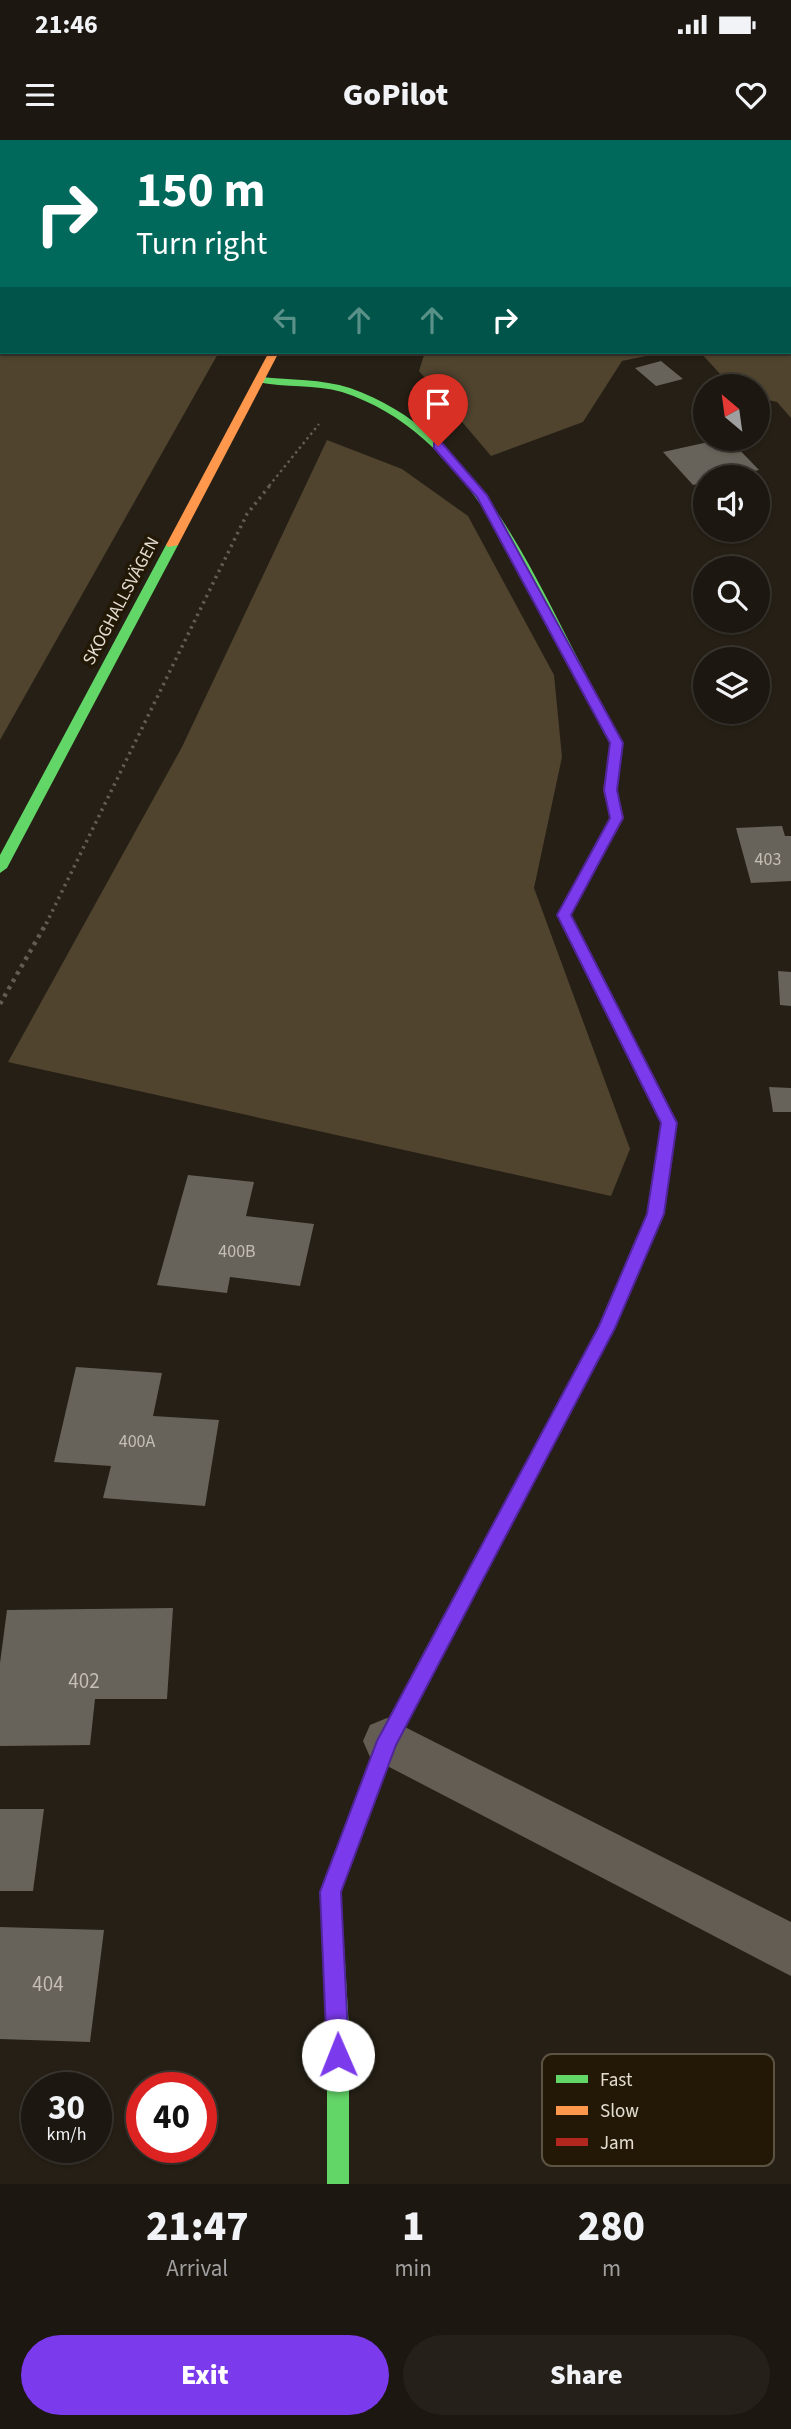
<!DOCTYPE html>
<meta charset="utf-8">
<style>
body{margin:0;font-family:"Source Sans 3",sans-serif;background:#252019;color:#f1f3f6;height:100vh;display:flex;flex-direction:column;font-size:26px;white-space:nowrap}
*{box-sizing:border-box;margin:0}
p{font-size:23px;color:#a09f9f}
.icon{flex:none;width:38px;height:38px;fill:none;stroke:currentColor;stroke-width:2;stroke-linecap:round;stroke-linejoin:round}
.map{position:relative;height:2044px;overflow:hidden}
.side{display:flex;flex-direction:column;background:#1c1710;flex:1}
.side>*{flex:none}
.banner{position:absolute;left:0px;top:0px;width:791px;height:214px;box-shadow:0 2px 5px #0004,0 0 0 2px #3a3630;background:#00695c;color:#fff;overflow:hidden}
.needle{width:46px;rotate:331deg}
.controls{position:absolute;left:693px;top:234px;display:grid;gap:14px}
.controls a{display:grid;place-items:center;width:77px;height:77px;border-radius:50%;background:#1c1710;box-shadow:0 2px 5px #0004,0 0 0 2px #3a3630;font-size:35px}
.speed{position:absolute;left:21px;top:1932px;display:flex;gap:14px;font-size:35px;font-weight:700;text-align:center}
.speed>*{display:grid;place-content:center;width:91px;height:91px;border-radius:50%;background:#1c1710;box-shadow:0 2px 5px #0004,0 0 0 2px #3a3630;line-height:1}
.speed small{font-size:18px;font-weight:400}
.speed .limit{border:10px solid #d22;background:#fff;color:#111}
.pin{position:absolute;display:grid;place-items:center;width:60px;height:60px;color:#fff;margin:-72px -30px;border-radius:50% 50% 50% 0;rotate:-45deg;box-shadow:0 0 7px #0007}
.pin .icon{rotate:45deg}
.me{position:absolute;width:77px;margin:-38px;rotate:359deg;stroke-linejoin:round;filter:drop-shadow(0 0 5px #0008)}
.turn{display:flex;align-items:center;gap:24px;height:147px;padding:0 21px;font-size:32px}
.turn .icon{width:91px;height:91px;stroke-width:2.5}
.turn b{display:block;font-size:49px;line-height:60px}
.lanes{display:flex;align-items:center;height:66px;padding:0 21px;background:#0003;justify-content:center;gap:35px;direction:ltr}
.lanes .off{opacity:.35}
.eta{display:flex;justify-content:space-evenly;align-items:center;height:119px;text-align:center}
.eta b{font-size:42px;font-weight:800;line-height:49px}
.button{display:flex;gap:14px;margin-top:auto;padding:14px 21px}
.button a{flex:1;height:80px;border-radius:42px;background:#7c3aed;color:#fff;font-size:28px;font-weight:800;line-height:80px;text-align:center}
.button a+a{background:#252019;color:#f1f3f6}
.status{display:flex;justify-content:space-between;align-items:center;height:49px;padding:0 35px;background:#1c1710;direction:ltr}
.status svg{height:19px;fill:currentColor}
header{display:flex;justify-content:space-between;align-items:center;height:91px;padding:0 21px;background:#1c1710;font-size:32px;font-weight:800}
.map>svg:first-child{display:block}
.green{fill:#50442f}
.building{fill:#68635a}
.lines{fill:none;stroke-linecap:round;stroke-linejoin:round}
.path-far2{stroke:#615c54;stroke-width:2.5;stroke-dasharray:2.5 3.5;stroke-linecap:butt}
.path-far1{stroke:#615c54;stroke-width:3.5;stroke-dasharray:2.5 4.5;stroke-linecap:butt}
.path{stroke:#615c54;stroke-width:4.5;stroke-dasharray:3.5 5;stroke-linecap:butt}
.street{fill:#635d53;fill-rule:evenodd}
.fast{fill:#63d668;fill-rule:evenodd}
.slow{fill:#ff974d;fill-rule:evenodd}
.jam{fill:#b3261e;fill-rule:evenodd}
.route{fill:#7c3aed;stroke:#51269a;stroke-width:2}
.labels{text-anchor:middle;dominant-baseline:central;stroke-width:7;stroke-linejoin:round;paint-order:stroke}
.far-street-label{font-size:18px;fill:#e4ddd2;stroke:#221805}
.number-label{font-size:18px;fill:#c5beb4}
.near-number-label{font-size:21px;fill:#c5beb4}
.key{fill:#221805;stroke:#5c5342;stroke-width:2}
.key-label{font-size:19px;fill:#e4ddd2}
</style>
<div class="status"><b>21:46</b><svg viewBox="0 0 49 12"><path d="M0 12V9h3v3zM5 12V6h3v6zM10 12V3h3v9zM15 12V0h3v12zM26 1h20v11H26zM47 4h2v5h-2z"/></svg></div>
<header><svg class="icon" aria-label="menu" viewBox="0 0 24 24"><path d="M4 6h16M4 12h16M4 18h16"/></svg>GoPilot<svg class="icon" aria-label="heart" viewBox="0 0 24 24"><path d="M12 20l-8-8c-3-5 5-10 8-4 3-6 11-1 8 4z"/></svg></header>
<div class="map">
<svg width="791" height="2044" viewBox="0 0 791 2044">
<rect width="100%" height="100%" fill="#251f15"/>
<path class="green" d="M0 0H309L2 2V212H219L0 600Z
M478 0H791V278L777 262 758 258V247H732L700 212H789V2Z
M425 212H665L622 221 583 282 491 316 419 231Z
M327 300 402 329 468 376 554 535 562 617 534 748 630 1009 611 1056 8 922 182 607Z"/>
<path class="building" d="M661 221 683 239 656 246 635 228Z
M722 299H729L759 330 725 338H705V342L693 345 663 312Z
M782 686 785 696H791V741L751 743 736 688Z
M778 831 791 832V866L780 865Z
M769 947 791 948V972H773Z
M188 1035 254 1042 246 1076 314 1084 300 1146 230 1137 227 1153 157 1145Z
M76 1227 162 1233 153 1276 219 1280 205 1366 103 1358 111 1326 54 1322Z
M173 1468 167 1559H95L90 1605 0 1606V1523L7 1470Z
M0 1669H44L33 1751H0Z
M0 1787 104 1790 90 1902 0 1899Z"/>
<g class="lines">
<path class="path-far2" d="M269 346 319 284"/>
<path class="path-far1" d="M46 784 247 374 271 344"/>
<path class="path" d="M0 864 47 782"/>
<path class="street" d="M387 1578 791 1782V1836L370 1617 363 1601 370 1585Z"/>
<path class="fast" d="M366 0H374V2H366Z
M261 237C290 240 322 239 350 248 476 292 529 427 587 536L585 539H577L575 536C519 430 466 292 342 252 315 244 285 248 257 242V238Z
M172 402 178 405 7 728 0 733V715L166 405Z
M660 958 665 960 677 983 663 1074 615 1188 432 1535 425 1538 418 1535 415 1529 418 1523 599 1187 647 1074 661 983 652 964Z
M333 1779 340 1782 343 1789 349 1889V2044H327V1889L323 1789 326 1782Z"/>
<path class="slow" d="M269 212H279L178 405 168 407 166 405Z"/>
<path class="jam" d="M581 532 587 536 623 602 617 650 624 678 571 775 668 964 660 970 652 964 557 775 610 678 603 650 611 602 575 536Z
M425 1520 432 1523 435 1529 396 1605 341 1752 343 1789 340 1796 333 1799 326 1796 323 1789 321 1752 377 1601 418 1523Z"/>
</g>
<path class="route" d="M434 303H442L487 355 623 603 617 650 623 678 571 775 677 983 664 1074 615 1188 396 1605 341 1752 349 1915 345 1922 338 1926 330 1922 327 1915 320 1752 377 1601 599 1186 647 1074 661 983 557 775 610 678 604 650 610 603 477 357 434 308Z"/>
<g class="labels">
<g class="far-street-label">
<text transform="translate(121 461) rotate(-62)">SKOGHALLSVÄGEN</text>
</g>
<g class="number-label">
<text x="768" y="719">403</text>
<text x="237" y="1111">400B</text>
<text x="137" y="1301">400A</text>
</g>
<g class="near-number-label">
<text x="84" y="1541">402</text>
<text x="48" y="1844">404</text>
</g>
</g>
<rect x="542" y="1914" width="232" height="112" rx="10" class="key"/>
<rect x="556" y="1935" width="32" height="8" fill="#63d668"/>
<rect x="556" y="1966" width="32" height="9" fill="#ff974d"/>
<rect x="556" y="1998" width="32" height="8" fill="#b3261e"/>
<g class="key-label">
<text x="600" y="1946">Fast</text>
<text x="600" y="1977">Slow</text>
<text x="600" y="2009">Jam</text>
</g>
</svg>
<div class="controls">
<a><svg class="needle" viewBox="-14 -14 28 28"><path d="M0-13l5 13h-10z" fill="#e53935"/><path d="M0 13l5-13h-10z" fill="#a09f9f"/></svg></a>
<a><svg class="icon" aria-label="sound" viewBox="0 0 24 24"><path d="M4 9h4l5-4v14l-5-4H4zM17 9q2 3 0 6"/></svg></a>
<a><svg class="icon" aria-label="search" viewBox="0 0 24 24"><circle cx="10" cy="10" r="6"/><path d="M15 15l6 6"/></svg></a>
<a><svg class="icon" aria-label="layers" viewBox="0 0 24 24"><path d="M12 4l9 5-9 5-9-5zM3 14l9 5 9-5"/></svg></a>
</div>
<div class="speed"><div>30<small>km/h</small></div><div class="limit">40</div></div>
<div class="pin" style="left:438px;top:306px;background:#d93025"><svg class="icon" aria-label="arrive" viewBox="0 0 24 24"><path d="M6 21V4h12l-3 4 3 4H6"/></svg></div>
<svg class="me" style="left:338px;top:1915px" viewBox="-20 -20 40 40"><circle r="19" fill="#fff"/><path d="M0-13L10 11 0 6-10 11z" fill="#7c3aed"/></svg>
<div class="banner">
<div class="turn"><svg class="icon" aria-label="right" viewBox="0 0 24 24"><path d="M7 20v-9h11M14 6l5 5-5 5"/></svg><div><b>150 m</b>Turn right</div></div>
<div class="lanes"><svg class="icon off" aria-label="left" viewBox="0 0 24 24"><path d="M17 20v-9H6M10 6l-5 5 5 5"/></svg><svg class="icon off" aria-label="ahead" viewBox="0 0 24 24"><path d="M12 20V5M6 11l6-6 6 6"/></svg><svg class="icon off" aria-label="ahead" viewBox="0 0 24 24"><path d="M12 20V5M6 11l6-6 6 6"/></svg><svg class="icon" aria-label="right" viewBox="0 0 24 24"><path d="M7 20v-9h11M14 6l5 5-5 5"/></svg></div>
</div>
</div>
<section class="side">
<div class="eta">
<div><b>21:47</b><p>Arrival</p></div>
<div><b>1</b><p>min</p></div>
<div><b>280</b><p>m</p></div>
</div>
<div class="button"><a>Exit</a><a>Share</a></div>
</section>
